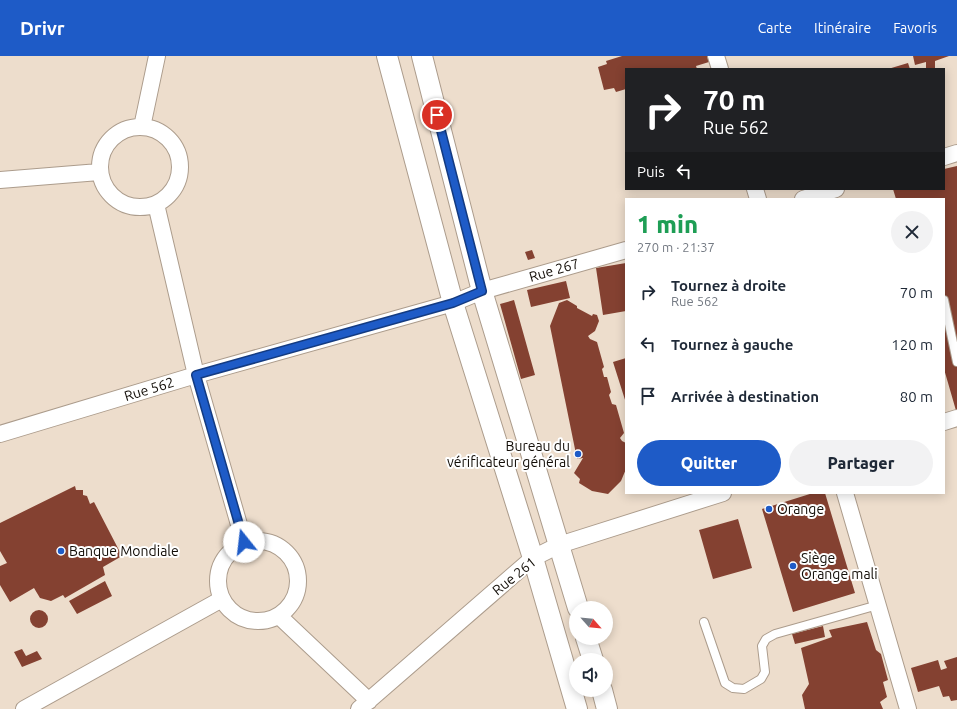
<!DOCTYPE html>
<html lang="fr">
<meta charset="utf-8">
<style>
body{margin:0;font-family:Ubuntu,sans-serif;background:#f2f2f3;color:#1f2937;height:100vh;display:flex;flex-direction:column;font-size:15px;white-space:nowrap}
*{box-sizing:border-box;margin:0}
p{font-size:13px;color:#747a83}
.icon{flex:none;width:22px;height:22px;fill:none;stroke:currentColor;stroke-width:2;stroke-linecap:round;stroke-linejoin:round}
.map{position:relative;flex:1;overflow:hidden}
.details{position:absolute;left:625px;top:142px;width:320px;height:296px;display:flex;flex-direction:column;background:#fff;border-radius:0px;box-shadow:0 2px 10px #0003}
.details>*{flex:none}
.top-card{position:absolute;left:625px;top:12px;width:320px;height:122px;border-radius:0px;box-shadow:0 2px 10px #0003;background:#202124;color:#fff;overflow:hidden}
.needle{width:26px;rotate:117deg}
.controls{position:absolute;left:569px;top:545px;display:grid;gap:8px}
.controls a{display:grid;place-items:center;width:44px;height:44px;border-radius:50%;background:#fff;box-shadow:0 2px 10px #0003;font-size:20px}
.pin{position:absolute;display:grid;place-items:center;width:34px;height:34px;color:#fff;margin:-17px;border:2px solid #fff;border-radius:50%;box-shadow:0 1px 4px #0007}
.me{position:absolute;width:44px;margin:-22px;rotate:344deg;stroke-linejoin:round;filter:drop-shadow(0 0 3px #0008)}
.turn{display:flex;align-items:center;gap:14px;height:84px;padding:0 12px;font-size:18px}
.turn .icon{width:52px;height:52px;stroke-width:2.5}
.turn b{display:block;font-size:28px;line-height:34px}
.then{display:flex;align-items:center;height:38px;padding:0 12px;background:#0003;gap:8px;font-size:15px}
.round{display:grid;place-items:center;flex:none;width:42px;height:42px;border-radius:21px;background:#f2f2f3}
.headline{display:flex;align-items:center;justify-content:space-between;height:68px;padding:0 12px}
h1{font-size:24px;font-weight:800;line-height:30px;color:#1e9e55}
.action{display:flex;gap:8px;margin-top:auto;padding:8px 12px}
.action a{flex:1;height:46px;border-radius:24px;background:#1e5bc7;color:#fff;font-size:16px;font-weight:800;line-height:46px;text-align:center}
.action a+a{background:#f2f2f3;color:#1f2937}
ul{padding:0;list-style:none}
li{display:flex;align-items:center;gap:12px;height:52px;padding:0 12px}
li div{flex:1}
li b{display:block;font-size:15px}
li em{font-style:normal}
header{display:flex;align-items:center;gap:24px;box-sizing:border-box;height:56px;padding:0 20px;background:#1e5bc7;color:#fff}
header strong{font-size:19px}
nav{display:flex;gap:22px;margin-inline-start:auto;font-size:14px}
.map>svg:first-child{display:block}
.building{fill:#844131}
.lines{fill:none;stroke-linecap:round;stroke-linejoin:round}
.service-casing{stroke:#ac9c8c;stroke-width:10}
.minor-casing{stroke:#ac9c8c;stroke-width:18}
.tertiary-casing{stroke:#ac9c8c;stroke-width:22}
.service{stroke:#fff;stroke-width:8}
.minor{stroke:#fff;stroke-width:16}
.tertiary{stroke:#fff;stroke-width:20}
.route-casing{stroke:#143b81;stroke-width:10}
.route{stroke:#1e5bc7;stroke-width:7}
.poi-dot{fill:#1e5bc7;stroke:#fff;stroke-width:1.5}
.labels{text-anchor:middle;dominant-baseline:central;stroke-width:4;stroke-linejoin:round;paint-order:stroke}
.street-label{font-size:14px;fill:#120d07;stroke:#fff}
.poi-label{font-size:14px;fill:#120d07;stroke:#fff;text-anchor:start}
</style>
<header>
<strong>Drivr</strong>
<nav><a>Carte</a><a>Itinéraire</a><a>Favoris</a></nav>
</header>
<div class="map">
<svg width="957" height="653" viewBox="0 0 957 653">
<rect width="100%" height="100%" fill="#edddcc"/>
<path class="building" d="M622 0H707L709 6 696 10 697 13H626V33L616 36 614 32 604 34 598 11 607 8 606 5Z
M913 0H949L935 5V13H926V6L915 9Z
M908 7 910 13H888Z
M957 110V358L944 313V143H896L893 133H944V113Z
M532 194 535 202 528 204 525 196Z
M626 207V255L603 259 596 212Z
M566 225 570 242 531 251 527 234Z
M514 244 535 319 521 323 500 248Z
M567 244 577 250V252L592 260 593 258 597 259 599 265 595 275 588 280 590 283 597 286 604 311 602 313 604 321H607L611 336 609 339 612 348 616 349 624 377 620 382 622 385 626 387V413L621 425 608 438 592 435 579 427 580 423 574 417 583 402 577 403 550 270 559 247Z
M626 302V347L613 306Z
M75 430 76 434H83V439L87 440 90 448 94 446 122 500 103 511 105 519 65 542 63 539 51 545 40 542 34 532 10 546 0 529V510L7 507 0 495V467Z
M813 437H825L855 537 793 556 762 453Z
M738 463 752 512 713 523 699 474Z
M105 525 112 540 77 558 69 545Z
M30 563a9 9 0 1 1 18 0a9 9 0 1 1-18 0Z
M867 566 876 594 881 598 888 624 883 626 887 641 880 646 883 653H805L802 639 809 628 801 592 832 581 829 574Z
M823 570 825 581 795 588 792 578Z
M22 593 26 600 37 595 42 603 22 611 14 596Z
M957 601V644L951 645 949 640 943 641 939 630 918 636 911 612 938 604 941 614 947 612 944 605Z"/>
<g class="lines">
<defs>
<path id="service" d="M944 244 957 306
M704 566 725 627 733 632 744 633 761 623 765 616 762 590 766 583 775 578 878 549"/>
<path id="minor" d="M716 0 720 13
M142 71 157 0
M100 111a40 40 0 1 1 80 0a40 40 0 1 1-80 0Z
M944 101 957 97
M0 124 99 116
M755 133 758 143
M803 143 836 133
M156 148 196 319 244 486
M944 366 957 362
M0 378 196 319 453 247 482 235 626 194
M845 437 908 653
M218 525a40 40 0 1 1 80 0a40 40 0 1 1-80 0Z
M279 560 369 645
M24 653 222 543
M359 653 533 502 559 489 723 437"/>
<path id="tertiary" d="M387 0 453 247 533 502 577 653
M422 0 482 235 578 552
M586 582 593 604
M602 634 607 653"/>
</defs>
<use href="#service" class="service-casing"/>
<use href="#minor" class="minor-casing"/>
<use href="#tertiary" class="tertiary-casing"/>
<use href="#service" class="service"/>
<use href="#minor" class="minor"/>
<use href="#tertiary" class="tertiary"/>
</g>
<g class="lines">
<defs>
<path id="route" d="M244 486 196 319 453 247 482 235 437 59"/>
</defs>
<use href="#route" class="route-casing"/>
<use href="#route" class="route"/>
</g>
<g class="poi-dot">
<circle cx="578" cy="398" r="4"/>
<circle cx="769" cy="453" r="4"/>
<circle cx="61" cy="495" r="4"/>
<circle cx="793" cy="510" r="4"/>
</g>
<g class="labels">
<g class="street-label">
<text transform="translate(554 214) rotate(-16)">Rue 267</text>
<text transform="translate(149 333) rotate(-17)">Rue 562</text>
<text transform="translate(514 520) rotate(-39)">Rue 261</text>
</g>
<g class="poi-label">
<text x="570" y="390" text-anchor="end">Bureau du<tspan x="570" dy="16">vérificateur général</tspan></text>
<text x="777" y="453">Orange</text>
<text x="69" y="495">Banque Mondiale</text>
<text x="801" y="502">Siège<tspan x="801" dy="16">Orange mali</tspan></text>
</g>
</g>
</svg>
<div class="controls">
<a><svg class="needle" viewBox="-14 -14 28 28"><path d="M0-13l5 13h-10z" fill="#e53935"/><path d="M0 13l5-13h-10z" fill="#747a83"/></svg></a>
<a><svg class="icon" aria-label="sound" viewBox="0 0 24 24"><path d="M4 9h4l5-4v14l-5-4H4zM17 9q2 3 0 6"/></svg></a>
</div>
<div class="pin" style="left:437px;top:59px;background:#d93025"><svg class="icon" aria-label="arrive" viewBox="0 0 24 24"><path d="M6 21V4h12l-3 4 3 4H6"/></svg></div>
<svg class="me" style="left:244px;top:486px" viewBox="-20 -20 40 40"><circle r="19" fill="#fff"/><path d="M0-13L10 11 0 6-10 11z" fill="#1e5bc7"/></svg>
<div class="top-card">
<div class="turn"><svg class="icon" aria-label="right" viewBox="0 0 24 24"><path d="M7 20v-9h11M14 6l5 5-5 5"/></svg><div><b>70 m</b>Rue 562</div></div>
<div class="then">Puis<svg class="icon" aria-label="left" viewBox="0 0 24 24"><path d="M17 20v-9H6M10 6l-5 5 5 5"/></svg></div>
</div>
<section class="details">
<div class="headline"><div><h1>1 min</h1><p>270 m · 21:37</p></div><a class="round"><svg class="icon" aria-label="close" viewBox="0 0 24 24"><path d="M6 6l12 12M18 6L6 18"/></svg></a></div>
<ul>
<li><svg class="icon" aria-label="right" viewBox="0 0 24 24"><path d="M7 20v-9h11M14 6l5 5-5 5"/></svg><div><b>Tournez à droite</b><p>Rue 562</p></div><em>70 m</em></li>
<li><svg class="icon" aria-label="left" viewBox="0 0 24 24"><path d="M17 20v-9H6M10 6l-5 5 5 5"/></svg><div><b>Tournez à gauche</b></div><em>120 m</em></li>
<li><svg class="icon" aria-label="arrive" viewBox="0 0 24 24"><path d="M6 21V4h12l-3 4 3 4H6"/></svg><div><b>Arrivée à destination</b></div><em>80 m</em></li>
</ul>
<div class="action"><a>Quitter</a><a>Partager</a></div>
</section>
</div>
